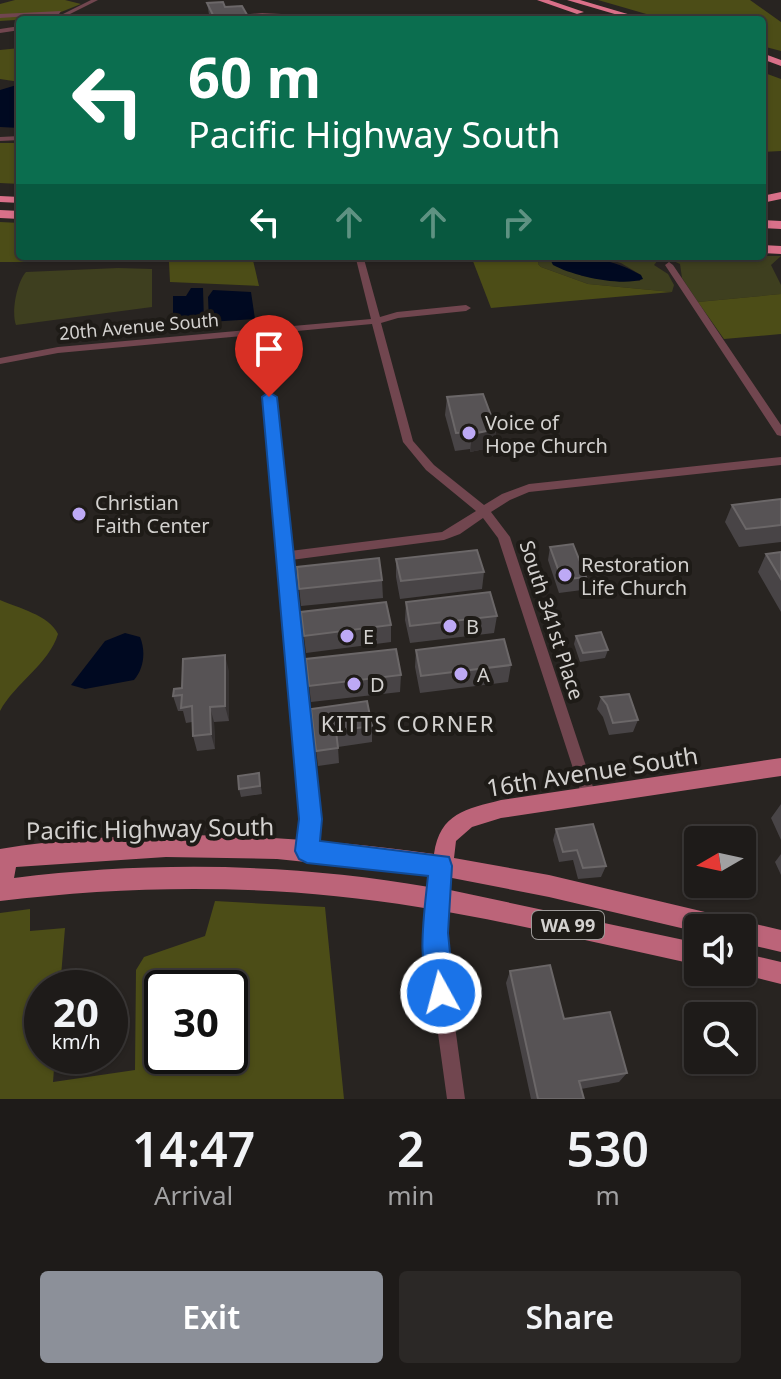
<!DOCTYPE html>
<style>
body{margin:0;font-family:"Noto Sans",sans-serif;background:#2b2826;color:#f1f3f6;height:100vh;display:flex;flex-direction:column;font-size:30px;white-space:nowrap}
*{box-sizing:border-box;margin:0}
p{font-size:26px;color:#a1a1a2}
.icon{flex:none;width:44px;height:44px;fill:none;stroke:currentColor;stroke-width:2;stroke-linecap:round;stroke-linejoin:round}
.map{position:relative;height:1099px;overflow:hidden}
.details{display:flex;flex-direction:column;background:#1e1b19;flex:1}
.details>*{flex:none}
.guide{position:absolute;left:16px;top:16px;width:750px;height:244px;border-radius:8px;box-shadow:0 2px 6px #0004,0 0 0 2px #3c3938;background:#0b6e4f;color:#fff;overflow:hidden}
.needle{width:52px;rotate:261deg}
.controls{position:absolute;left:684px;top:826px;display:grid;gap:16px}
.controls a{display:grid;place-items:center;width:72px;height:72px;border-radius:8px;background:#1e1b19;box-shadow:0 2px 6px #0004,0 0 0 2px #3c3938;font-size:40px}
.speed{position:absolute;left:24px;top:970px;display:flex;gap:16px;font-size:40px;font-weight:700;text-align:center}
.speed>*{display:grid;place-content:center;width:104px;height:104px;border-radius:50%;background:#1e1b19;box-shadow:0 2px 6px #0004,0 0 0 2px #3c3938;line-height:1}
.speed small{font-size:20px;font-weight:400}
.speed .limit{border:4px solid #111;border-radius:12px;background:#fff;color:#111}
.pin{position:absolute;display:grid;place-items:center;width:68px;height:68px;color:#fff;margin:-82px -34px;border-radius:50% 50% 50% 0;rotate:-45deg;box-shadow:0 0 8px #0007}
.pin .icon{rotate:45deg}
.me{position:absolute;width:88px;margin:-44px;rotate:353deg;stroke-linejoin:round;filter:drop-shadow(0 0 6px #0008)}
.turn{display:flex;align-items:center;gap:28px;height:168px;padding:0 40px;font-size:36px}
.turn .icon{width:104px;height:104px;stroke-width:2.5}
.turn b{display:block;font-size:56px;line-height:68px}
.lanes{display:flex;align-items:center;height:76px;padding:0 40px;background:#0003;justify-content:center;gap:40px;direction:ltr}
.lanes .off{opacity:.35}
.eta{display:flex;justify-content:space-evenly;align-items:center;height:136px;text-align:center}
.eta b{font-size:48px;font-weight:600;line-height:56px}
.cta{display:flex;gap:16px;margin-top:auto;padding:16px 40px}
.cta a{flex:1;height:92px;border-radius:8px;background:#8c9099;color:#fff;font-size:32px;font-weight:600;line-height:92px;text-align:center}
.cta a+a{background:#2b2826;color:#f1f3f6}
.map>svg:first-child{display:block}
.green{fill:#3e3f1f}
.forest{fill:#4c4d17;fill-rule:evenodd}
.water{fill:#000921}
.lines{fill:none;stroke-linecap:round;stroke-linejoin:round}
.minor{fill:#71464f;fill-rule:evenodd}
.major{fill:#bc6479;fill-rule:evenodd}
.highway{fill:#d97089;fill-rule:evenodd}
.wall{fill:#484446}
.shaded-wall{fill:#353131}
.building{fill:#575355;stroke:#6b6768;stroke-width:2}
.route{fill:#1a73e8;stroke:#114b97;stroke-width:2}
.poi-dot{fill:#bda9f5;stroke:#1e1b17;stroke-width:3}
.labels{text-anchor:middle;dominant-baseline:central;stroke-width:8;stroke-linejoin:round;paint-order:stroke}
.far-street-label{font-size:18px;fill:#d3d1cf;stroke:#1e1b17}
.shield{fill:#1e1b17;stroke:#9d9a98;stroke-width:2}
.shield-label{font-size:18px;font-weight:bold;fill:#d3d1cf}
.poi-label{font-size:20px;fill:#d3d1cf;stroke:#1e1b17;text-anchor:start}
.street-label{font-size:20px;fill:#d3d1cf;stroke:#1e1b17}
.neighbourhood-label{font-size:22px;letter-spacing:2px;fill:#d3d1cf;stroke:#1e1b17}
.near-street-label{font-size:24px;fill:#d3d1cf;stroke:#1e1b17}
</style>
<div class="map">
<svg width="781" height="1099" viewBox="0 0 781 1099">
<rect width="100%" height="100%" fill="#282421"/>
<path class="green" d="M539 256H556L554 258 582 276 640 281 641 275 621 263 594 256H781L771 265 781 285V294L698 302 682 278 680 264 669 259 658 260 654 265 668 274 674 285 672 292 588 284 541 267 538 264Z
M118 268 152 269V307L16 325C11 312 17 282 26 272Z"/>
<path class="forest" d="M15 0H65L81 4 46 18 0 21V4Z
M598 0H750L781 22V51L762 46V20H667Z
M20 48V82L0 79V50Z
M762 72 781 79V151L762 152Z
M0 143H20V184L0 183Z
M0 222 20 223V256H252L259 286 170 282 169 262H0Z
M471 256H539L538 264 541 267 588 284 672 292 491 308Z
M781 294V334L724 339 698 302Z
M0 600C18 608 49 615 58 634 49 664 15 683 0 711Z
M215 901 325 907 344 1099H0V913L30 909V931L65 928 60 988H42V1056H55L53 1082 135 1070 136 970 144 957 205 936ZM162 988H230V1056H162Z"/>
<path class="water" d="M20 84V128L0 127V90Z
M556 256C589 256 612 259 641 275L643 279C622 287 573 276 553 265L551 261Z
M191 288H203L204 322 173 326V296H186Z
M213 290 251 292 255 319 209 322 208 297Z
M125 633 140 637C146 651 144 669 134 680L85 689 71 685 105 641Z"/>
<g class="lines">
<path class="minor" d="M91 0H98L58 20H51Z
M61 11 59 14 0 18V14Z
M262 13 378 19 460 18 463 20H338L262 17 179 20Z
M20 26V30L0 33V29Z
M20 136V140L0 141V137Z
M360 256 364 259 380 317 397 312 466 305 471 308 466 311 398 318 381 323 413 441 434 465 484 505 502 494 529 484 781 457V465L529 492 510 500 491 512 510 537 596 796 594 801 589 803 584 801 582 796 498 538 483 518 460 534 444 540 291 560 318 819 315 851 313 856 307 859 301 856 299 851 302 819 264 397 269 394 274 397 290 551 442 532 476 511 426 470 403 442 372 324 58 353 0 364V358L58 347 371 319 356 259Z
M669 262 673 265 781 425V436L777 435 665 265Z
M438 891 444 893 446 899 447 968 465 1099H447L429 968 430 899 432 893Z"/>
<path class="major" d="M781 758V776L501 818 472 827 456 841 454 858 549 875 726 917 735 924 742 921 781 930V952L742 943V928H698V932L549 897 452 878 450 890 698 943V965C605 945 512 922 418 907 280 884 139 884 0 901V849C140 826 293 835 434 854 440 813 466 809 501 800ZM166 857 277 859 431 875 429 887C293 863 151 861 14 878L16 867Z
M742 953 781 962V984L734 972H742Z"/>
<path class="highway" d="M537 0H549L584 12 577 14Z
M567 0H580L648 20H635Z
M762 53 781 60V66L762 59Z
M781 192V199L762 203V196Z
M0 196 20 197V203L0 202Z
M0 210 20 211V219L0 218Z
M762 220 781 221V229L762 228Z
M762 245 781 246V254L762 253Z"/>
</g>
<path class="wall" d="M207 3 225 7 250 20H210Z
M447 397 496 429 494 447 470 452V449L455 451 445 415Z
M781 499V542L739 547 725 522 732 505Z
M550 547 586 577 582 590 559 593 548 560Z
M781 552V612L758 572 766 554Z
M396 559 484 572 482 589 400 599 396 577Z
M297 567 382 580 383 598 301 606Z
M406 602 497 616 494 633 410 643 405 620Z
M301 612 391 625V642L306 653Z
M576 636 608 650 605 658 580 662 574 644Z
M416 650 511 665 508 682 420 693 415 667Z
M306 659 401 675 400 692 311 702Z
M229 671V721L214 722 215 749 197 751 193 736 192 722 186 723 183 711H178L173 696 182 688Z
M601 697 638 720 633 732 609 735 603 717 597 709Z
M311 709 372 726V742L338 747 339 763 318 766Z
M259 773 262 794 241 797 239 789Z
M781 804V840L771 818Z
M556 829 606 866 601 877 578 879 573 860 559 862 553 840Z
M781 854V875L775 862Z
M510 971 627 1073 619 1082 581 1089 584 1099H531L506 983Z"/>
<path class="shaded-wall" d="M496 429 494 447 470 452 472 434Z
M225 655 229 671V721L225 706Z
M210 707 214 722 215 749 211 734Z"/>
<path class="building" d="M223 2 225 7 242 6 250 20H212L210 15H213L207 3Z
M483 394 496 429 472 434 471 432 456 433 447 397Z
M781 499V525L746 529 732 505Z
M573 544 586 577 562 580 550 547Z
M477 550 484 572 401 581 396 559Z
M781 552V579L766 554Z
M379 558 382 580 299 589 297 567Z
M490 592 497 616 410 626 406 602Z
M386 602 391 625 304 636 301 612Z
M601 632 608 650 583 653 576 636Z
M504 639 511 665 421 676 416 650Z
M396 649 401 675 309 686 306 659Z
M225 655V706L210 707 211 734 193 736 192 706 181 708 182 695 173 696 174 689 182 688 183 659Z
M629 694 638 720 613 723 607 705 601 697Z
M367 701 372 726 336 731 338 748 316 751 311 709Z
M259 773 260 786 239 789 238 776Z
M593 824 606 866 583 868 577 850 563 852 556 829Z
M550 965 564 1019 610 1012 627 1073 579 1081 584 1099H538L510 971Z"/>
<path class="route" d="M269 392 277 397 322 819 320 841 449 857 452 866 448 933 454 993 451 1002 441 1006 432 1002C416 964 424 915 428 876L307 863 299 859 295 851 299 819 262 397Z"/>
<g class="poi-dot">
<circle cx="469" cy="433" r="8"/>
<circle cx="79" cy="514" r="8"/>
<circle cx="565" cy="575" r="8"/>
<circle cx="450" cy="626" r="8"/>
<circle cx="347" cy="636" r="8"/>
<circle cx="461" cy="674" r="8"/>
<circle cx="354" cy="684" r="8"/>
</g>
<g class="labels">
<g class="far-street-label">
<text transform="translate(139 326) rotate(-5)">20th Avenue South</text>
</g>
<rect class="shield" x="532" y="911" width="72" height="28" rx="6"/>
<g class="shield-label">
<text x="568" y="925">WA 99</text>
</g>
<g class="poi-label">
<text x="485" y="422">Voice of<tspan x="485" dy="23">Hope Church</tspan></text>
<text x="95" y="502">Christian<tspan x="95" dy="23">Faith Center</tspan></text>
<text x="581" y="564">Restoration<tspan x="581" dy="23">Life Church</tspan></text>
<text x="466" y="626">B</text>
<text x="363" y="636">E</text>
<text x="477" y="674">A</text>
<text x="370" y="684">D</text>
</g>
<g class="street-label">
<text transform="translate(552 620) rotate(72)">South 341st Place</text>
</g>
<g class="neighbourhood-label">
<text x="408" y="723">KITTS CORNER</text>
</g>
<g class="near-street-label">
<text transform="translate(592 771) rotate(-9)">16th Avenue South</text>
<text transform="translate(150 828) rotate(-1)">Pacific Highway South</text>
</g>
</g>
</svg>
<div class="controls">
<a><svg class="needle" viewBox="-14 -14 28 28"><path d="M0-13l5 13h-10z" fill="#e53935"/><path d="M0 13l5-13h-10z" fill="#a1a1a2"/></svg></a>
<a><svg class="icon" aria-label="sound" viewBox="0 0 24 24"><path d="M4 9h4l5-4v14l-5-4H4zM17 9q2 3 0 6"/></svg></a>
<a><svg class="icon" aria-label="search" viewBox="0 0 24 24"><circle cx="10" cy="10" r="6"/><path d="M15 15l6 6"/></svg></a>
</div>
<div class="speed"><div>20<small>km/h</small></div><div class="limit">30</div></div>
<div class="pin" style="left:269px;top:397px;background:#d93025"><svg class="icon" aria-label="arrive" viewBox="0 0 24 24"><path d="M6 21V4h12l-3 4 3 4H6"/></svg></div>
<svg class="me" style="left:441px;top:993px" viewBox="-20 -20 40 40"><circle r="17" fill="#1a73e8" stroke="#fff" stroke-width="3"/><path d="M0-11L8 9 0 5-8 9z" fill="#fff"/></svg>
<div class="guide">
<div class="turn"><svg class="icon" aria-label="left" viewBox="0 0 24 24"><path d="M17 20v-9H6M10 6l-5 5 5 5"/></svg><div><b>60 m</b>Pacific Highway South</div></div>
<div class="lanes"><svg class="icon" aria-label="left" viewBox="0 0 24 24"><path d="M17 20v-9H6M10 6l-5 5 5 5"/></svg><svg class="icon off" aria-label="ahead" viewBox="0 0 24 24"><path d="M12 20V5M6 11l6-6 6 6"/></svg><svg class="icon off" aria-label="ahead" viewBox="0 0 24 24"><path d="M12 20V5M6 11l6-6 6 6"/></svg><svg class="icon off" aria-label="right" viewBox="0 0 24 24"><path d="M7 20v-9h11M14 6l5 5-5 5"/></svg></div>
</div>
</div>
<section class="details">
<div class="eta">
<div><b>14:47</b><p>Arrival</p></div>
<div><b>2</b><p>min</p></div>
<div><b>530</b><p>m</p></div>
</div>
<div class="cta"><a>Exit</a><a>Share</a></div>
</section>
